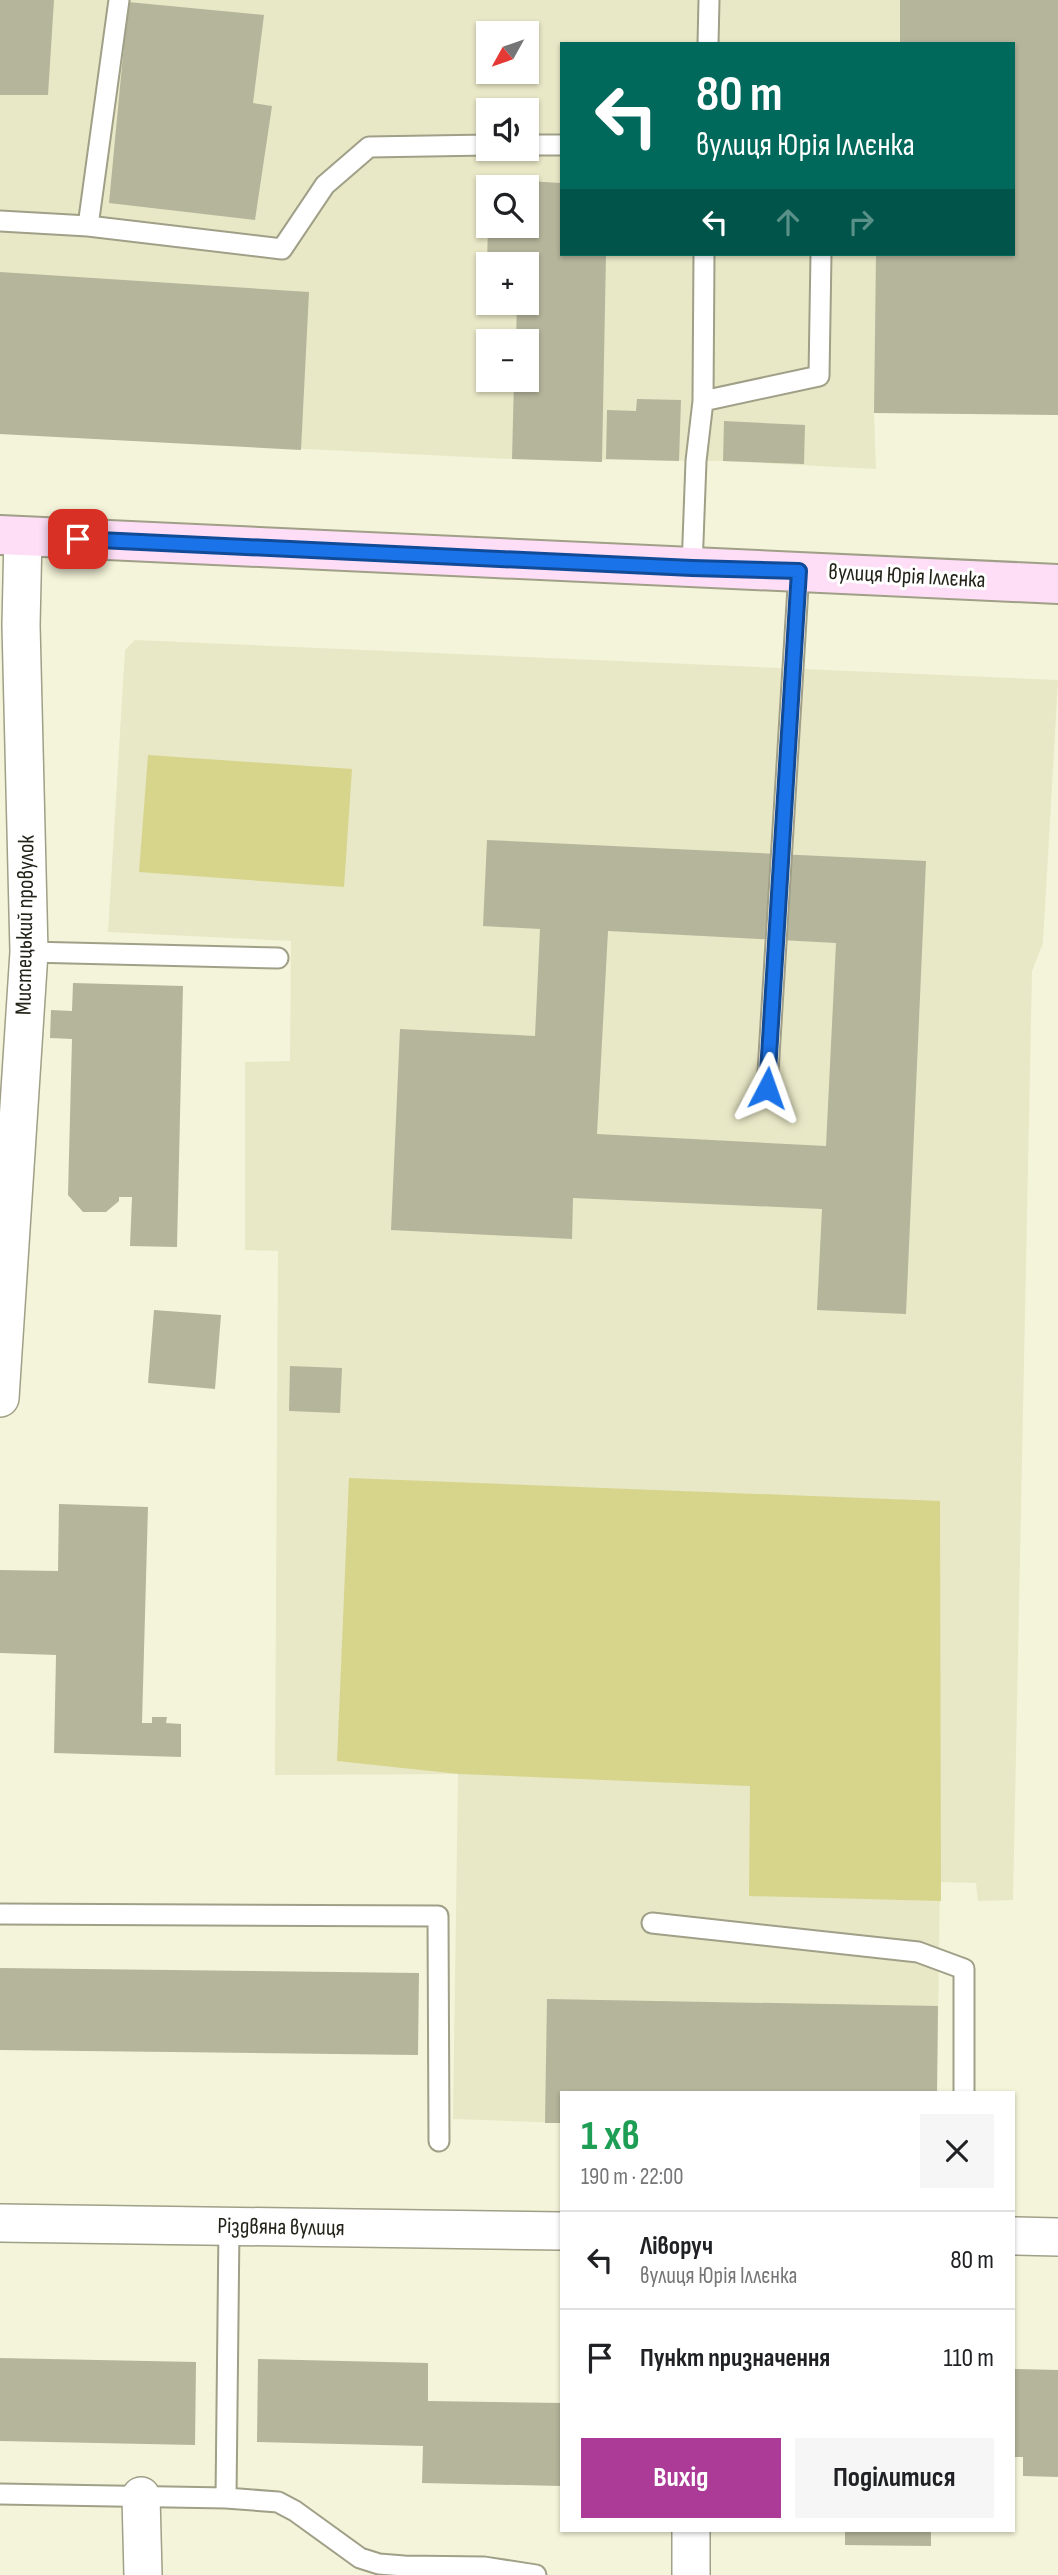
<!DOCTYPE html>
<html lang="uk">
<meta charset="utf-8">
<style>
body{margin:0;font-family:"Sofia Sans Condensed",sans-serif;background:#f6f6f6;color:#202124;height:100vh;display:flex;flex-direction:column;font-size:26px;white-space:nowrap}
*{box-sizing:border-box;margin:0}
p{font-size:23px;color:#757577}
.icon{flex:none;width:38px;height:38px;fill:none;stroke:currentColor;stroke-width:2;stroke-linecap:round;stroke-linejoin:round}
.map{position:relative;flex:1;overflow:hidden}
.side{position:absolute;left:560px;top:2091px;width:455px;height:441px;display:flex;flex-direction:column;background:#fff;border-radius:0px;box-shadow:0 2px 5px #0004}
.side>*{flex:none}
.hud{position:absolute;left:560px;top:42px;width:455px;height:214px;border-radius:0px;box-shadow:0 2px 5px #0004;background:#00695c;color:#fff;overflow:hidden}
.needle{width:46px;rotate:230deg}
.buttons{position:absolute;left:476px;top:21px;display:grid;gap:14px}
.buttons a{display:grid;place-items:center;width:63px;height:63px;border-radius:0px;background:#fff;box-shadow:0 2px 5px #0004;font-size:35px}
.pin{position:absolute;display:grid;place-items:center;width:60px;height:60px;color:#fff;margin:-30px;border-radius:14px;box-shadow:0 4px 10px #0006}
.me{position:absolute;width:77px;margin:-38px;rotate:4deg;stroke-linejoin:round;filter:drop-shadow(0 0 5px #0008)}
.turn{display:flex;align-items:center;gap:24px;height:147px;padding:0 21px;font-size:32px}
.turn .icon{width:91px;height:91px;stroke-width:2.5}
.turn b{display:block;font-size:49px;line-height:60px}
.lanes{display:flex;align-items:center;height:66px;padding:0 21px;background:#0003;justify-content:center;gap:35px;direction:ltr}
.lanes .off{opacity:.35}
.round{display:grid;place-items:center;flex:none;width:74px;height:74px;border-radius:0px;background:#f6f6f6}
.headline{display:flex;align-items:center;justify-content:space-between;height:119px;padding:0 21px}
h1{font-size:42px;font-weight:700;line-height:52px;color:#1e9e55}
.primary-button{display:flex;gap:14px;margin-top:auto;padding:14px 21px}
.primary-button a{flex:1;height:80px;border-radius:0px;background:#ab3b97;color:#fff;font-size:28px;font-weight:700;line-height:80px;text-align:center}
.primary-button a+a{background:#f6f6f6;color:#202124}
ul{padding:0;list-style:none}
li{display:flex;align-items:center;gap:21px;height:98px;padding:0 21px;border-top:2px solid #e0e0e0}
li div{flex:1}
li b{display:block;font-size:26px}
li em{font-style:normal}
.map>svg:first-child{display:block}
.built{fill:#e8e7c6;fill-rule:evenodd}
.green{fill:#d6d58b}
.building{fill:#b5b59c;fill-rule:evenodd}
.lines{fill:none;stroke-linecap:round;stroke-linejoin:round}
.lane-casing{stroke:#a09f87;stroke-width:23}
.street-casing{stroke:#a09f87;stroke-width:40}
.secondary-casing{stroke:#a09f87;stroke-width:42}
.lane{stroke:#fff;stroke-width:19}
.street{stroke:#fff;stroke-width:37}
.secondary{stroke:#fedef7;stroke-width:38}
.route-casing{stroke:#114b97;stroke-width:18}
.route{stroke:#1a73e8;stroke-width:12}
.labels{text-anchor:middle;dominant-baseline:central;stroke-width:6;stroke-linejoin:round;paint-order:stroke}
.street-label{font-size:23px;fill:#23231a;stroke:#fff}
</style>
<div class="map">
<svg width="1058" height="2575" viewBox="0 0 1058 2575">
<rect width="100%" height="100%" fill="#f4f4da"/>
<path class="built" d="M0 0H1058V415L874 413 876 469 723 461 512 459 0 434ZM488 33H527V72H488ZM562 44H1013V254H562ZM488 110H527V149H488ZM488 187H527V226H488ZM488 264H527V303H488ZM488 341H527V380H488Z
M135 640 1058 680 1043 943 1032 971 1013 1900 978 1901 976 1883 940 1882 937 2093H562V2123L453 2119 458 1774 275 1775 278 1251 245 1250V1062L290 1061 291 941 108 932 125 650Z"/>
<path class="green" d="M148 755 352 769 344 887 139 872Z
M349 1478 940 1501 941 1901 749 1896 750 1786 459 1774 337 1761Z"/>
<path class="building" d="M0 0H54L48 95H0Z
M900 0H1058V415L874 413 876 254H1013V44H900Z
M128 2 264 15 253 103 272 106 255 220 109 203Z
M489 179 562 183V254H606L602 462 512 459 514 380H527V341H516L517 303H527V264H487L488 226H527V187H489Z
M0 272 309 292 301 450 0 434Z
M637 399 681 400 679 461 606 459 607 410 636 411Z
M724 421 805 425 804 464 723 461Z
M487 840 926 861 906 1314 817 1310 822 1209 573 1198 572 1239 391 1230 400 1029 535 1036 540 929 483 926ZM608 931 836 943 826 1146 597 1134Z
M73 983 183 986 177 1247 130 1246 132 1197H119V1201L106 1212H83L68 1195 72 1039 50 1038 51 1010 72 1011Z
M154 1310 221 1315 215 1389 148 1383Z
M290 1366 342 1368 340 1413 289 1411Z
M59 1504 148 1507 142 1723H152V1717H167L166 1723 181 1724V1757L54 1753 56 1655 0 1653V1570L58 1571Z
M0 1968 419 1973 418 2055 0 2050Z
M547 1999 938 2006 937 2093H562V2123H545Z
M0 2358 196 2362 195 2445 0 2441Z
M258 2359 428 2363V2401L562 2403V2486L422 2483 423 2446 257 2442Z
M1013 2369 1058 2370V2477L1023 2476V2457H1013Z
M845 2530H931V2546L845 2545Z"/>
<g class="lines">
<defs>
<path id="lane" d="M708 44 709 0
M527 145H562
M0 221 88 226 282 249 325 185 369 147 488 145
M88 226 119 0
M703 401 819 376 821 254
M692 568 696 461 703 401 704 254
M29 952 278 958
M767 1088 799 571
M0 1914 438 1916 439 2141
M652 1923 918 1952 964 1969V2093
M229 2227 226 2498 278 2502 295 2511 360 2558 379 2564 404 2566
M0 2494 226 2498
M404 2575V2566L484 2567 536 2575"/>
<path id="street" d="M0 1398 29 952 21 625 23 536
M0 2223 562 2231
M1013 2236 1058 2237
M141 2496 143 2575
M691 2575V2530"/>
<path id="secondary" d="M0 535 1058 584"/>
</defs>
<use href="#lane" class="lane-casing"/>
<use href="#street" class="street-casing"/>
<use href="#secondary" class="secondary-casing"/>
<use href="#lane" class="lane"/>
<use href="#street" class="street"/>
<use href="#secondary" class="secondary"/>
</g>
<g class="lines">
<defs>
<path id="route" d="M78 539 692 568 799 571 767 1088"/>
</defs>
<use href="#route" class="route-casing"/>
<use href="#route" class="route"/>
</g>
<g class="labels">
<g class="street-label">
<text transform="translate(907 576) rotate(3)">вулиця Юрія Іллєнка</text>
<text transform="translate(25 925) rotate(-89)">Мистецький провулок</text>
<text transform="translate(281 2227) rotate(1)">Різдвяна вулиця</text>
</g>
</g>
</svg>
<div class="buttons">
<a><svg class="needle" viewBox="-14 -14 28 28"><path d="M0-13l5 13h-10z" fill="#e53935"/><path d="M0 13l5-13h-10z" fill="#757577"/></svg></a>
<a><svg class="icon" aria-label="sound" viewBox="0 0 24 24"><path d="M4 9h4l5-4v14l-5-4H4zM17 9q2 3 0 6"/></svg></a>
<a><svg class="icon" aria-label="search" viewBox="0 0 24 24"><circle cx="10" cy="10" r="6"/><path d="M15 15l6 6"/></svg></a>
<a>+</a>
<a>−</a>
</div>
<div class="pin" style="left:78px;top:539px;background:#d93025"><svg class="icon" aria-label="arrive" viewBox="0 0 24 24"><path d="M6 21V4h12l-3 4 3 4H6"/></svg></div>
<svg class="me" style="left:767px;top:1088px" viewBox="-20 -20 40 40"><path d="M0-17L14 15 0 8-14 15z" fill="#1a73e8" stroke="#fff" stroke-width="4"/></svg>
<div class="hud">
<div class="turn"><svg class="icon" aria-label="left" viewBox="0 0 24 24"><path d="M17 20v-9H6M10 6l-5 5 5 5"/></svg><div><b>80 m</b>вулиця Юрія Іллєнка</div></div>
<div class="lanes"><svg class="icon" aria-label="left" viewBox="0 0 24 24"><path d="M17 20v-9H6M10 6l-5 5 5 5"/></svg><svg class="icon off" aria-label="ahead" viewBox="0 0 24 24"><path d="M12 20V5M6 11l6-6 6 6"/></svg><svg class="icon off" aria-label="right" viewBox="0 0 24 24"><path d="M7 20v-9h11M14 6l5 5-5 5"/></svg></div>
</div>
<section class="side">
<div class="headline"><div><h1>1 хв</h1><p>190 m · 22:00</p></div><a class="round"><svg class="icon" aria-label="close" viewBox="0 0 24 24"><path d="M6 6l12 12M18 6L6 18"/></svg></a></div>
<ul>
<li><svg class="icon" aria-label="left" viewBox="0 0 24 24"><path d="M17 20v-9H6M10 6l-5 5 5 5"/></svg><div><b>Ліворуч</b><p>вулиця Юрія Іллєнка</p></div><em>80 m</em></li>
<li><svg class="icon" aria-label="arrive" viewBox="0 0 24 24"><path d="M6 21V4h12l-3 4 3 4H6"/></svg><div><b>Пункт призначення</b></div><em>110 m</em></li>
</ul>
<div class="primary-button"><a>Вихід</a><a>Поділитися</a></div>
</section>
</div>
